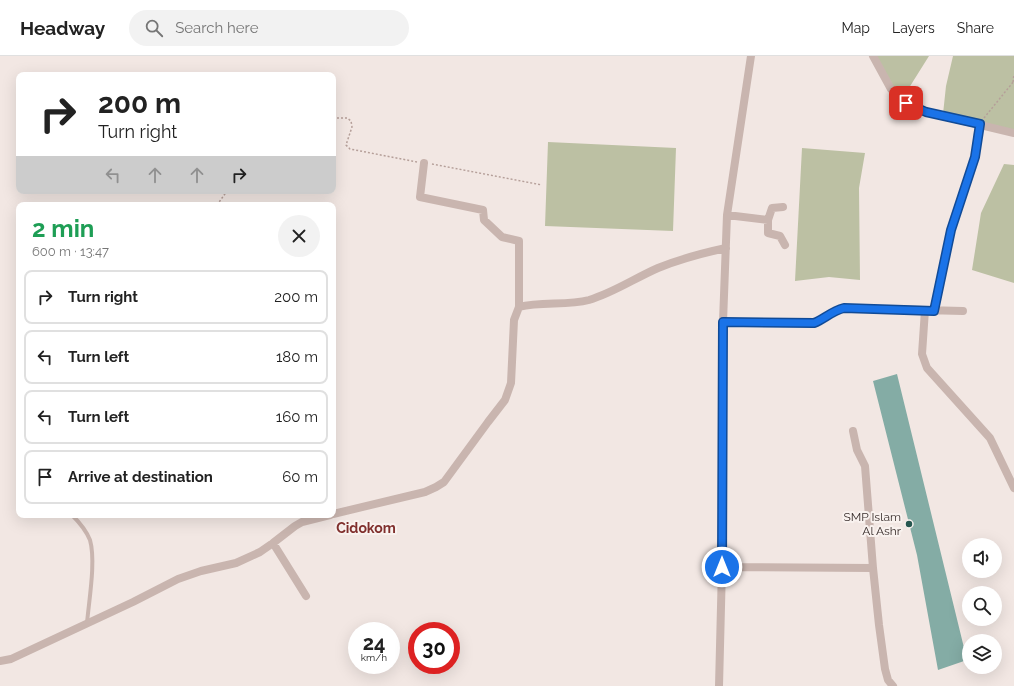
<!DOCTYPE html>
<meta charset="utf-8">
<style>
body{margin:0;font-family:Raleway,sans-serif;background:#f2f2f2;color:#222;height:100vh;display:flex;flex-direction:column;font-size:15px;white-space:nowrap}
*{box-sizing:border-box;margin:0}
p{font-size:13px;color:#767676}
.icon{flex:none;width:22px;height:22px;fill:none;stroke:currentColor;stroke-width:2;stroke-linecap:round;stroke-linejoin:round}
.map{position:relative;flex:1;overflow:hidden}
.panel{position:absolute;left:16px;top:146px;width:320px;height:316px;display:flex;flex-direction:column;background:#fff;border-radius:8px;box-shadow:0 4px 16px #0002}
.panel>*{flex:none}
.guide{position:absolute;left:16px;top:16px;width:320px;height:122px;border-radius:8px;box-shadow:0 4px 16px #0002;background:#fff;color:#222;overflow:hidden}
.fabs{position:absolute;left:962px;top:482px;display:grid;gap:8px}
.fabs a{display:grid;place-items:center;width:40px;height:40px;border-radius:50%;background:#fff;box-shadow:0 4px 16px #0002;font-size:20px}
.speed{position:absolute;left:348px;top:566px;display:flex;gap:8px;font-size:20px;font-weight:700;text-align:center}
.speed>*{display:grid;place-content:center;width:52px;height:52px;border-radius:50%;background:#fff;box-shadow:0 4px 16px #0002;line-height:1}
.speed small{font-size:10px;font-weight:400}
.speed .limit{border:6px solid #d22;background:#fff;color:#111}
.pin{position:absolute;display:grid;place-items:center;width:34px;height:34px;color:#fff;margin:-17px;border-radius:8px;box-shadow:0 2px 6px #0006}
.me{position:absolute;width:44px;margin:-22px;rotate:0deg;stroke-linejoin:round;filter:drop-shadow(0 0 3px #0008)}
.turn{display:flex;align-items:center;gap:14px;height:84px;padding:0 16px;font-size:18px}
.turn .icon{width:52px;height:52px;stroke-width:2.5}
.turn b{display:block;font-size:28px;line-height:34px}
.lanes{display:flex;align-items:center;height:38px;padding:0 16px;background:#0003;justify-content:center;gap:20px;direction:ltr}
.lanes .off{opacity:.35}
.round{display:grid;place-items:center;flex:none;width:42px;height:42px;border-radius:21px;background:#f2f2f2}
.summary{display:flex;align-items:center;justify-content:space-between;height:68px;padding:0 16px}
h1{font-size:24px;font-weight:700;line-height:30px;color:#1e9e55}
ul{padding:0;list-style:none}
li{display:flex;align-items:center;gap:12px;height:54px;margin:0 8px 6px;padding:0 8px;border:2px solid #e0e0e0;border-radius:8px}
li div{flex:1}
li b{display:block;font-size:15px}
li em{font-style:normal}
header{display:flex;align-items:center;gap:24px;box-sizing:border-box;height:56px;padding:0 20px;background:#fff;border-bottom:1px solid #e0e0e0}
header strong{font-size:19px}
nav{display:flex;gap:22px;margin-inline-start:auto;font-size:14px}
.search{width:280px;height:36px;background:#f2f2f2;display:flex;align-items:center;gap:10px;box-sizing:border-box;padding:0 14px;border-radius:22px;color:#767676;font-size:15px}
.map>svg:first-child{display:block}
.green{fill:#bcc0a3}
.water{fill:#84aca5}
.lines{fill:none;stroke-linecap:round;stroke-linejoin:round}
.path{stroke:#b59f99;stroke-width:1.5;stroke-dasharray:2 2;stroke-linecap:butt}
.service{stroke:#c9b5af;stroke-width:4}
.minor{stroke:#c9b5af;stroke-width:8}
.route-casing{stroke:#114b97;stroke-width:10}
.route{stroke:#1a73e8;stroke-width:7}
.poi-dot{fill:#26564f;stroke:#f9f2ef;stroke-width:1.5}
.labels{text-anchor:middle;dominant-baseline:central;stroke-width:4;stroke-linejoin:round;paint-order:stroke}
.poi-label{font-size:12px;fill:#392e2c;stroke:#f9f2ef;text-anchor:end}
.quarter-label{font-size:14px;font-weight:bold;fill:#802f2d;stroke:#f9f2ef}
</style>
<header>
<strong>Headway</strong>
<div class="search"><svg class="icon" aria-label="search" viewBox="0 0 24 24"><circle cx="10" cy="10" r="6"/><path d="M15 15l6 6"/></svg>Search here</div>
<nav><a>Map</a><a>Layers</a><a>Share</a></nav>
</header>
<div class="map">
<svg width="1014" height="630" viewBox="0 0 1014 630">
<rect width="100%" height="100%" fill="#f2e7e3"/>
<path class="green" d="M873 0H929L902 43Z
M953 0H1014V75L943 58 946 30Z
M548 86 676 92 673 175 545 170Z
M802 92 865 97 859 132 860 224 829 221 795 225Z
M1004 108 1014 109V227L972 214 981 157Z"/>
<path class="water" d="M897 318 967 604 938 614 917 499 873 325Z"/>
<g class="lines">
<path class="path" d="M1013 26 1014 18
M333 62H347L351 65 352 71 346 89 350 93 417 106
M984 62 1014 25
M432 108 542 129
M217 149 227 135"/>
<path class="service" d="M72 459C79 466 86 474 90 484 96 505 89 544 87 567"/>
<path class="minor" d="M873 0 891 33 906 47 926 56 1014 77
M424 107 420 141 483 154 484 164 502 181 519 185V251
M727 159 768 164 772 152 783 151
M768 164V177L780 180 785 189
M925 254 922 298 927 312 990 382 1014 432
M934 255 951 174 975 101 979 68
M723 266 814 267C824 263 832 255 843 252L963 255
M853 375 857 394 865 410 873 512 879 569 885 613 888 624 893 630
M333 458 425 436 436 431 444 426 488 366 505 344 511 327 514 264 519 251C542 245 566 250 589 244 613 237 635 222 658 212 680 203 703 197 726 192
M273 487 306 540
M722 511 873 512
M0 605 11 603 133 546 178 523 201 515 236 507 260 496 273 487 295 470 302 466 330 459
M719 630 722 511 723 266 727 159 751 0"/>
</g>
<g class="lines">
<defs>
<path id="route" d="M722 511 723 266 814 267C824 263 832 255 844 252L934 255 951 174 975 101 980 68 926 56 906 47"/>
</defs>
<use href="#route" class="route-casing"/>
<use href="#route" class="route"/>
</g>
<circle class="poi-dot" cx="909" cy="468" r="4"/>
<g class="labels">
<g class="poi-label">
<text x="901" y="461">SMP Islam<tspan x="901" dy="14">Al Ashr</tspan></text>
</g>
<g class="quarter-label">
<text x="366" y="472">Cidokom</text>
</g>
</g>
</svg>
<div class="fabs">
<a><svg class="icon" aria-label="sound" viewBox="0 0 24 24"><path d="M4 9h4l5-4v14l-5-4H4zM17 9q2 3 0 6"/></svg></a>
<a><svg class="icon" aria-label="search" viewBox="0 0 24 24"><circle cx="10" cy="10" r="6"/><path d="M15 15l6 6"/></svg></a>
<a><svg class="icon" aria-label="layers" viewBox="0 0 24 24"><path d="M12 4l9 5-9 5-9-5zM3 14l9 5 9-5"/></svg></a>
</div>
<div class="speed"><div>24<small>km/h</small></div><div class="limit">30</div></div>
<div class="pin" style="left:906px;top:47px;background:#d93025"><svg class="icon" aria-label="arrive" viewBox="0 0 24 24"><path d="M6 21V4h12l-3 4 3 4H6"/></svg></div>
<svg class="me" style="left:722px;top:511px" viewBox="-20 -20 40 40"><circle r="17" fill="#1a73e8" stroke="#fff" stroke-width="3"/><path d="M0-11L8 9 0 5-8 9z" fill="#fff"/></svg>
<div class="guide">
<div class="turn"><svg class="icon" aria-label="right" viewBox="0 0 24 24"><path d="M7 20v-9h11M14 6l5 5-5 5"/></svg><div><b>200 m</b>Turn right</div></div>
<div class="lanes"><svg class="icon off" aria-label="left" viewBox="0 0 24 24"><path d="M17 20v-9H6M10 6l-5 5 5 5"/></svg><svg class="icon off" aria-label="ahead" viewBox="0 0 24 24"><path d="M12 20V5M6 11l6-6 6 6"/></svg><svg class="icon off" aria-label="ahead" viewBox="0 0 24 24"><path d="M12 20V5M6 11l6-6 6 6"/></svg><svg class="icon" aria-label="right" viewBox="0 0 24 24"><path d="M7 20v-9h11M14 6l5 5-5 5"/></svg></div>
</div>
<section class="panel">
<div class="summary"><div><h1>2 min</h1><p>600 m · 13:47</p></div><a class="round"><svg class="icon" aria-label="close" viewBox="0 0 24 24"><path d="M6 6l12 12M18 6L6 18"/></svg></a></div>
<ul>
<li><svg class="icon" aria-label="right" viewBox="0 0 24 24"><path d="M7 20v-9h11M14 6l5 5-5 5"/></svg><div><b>Turn right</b></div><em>200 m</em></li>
<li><svg class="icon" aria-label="left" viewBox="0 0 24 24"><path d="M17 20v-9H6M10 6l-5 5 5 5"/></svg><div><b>Turn left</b></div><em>180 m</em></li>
<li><svg class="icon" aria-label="left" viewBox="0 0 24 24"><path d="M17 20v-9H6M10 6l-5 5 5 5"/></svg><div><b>Turn left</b></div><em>160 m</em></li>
<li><svg class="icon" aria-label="arrive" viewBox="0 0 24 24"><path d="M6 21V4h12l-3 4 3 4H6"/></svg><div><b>Arrive at destination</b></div><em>60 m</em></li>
</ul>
</section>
</div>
